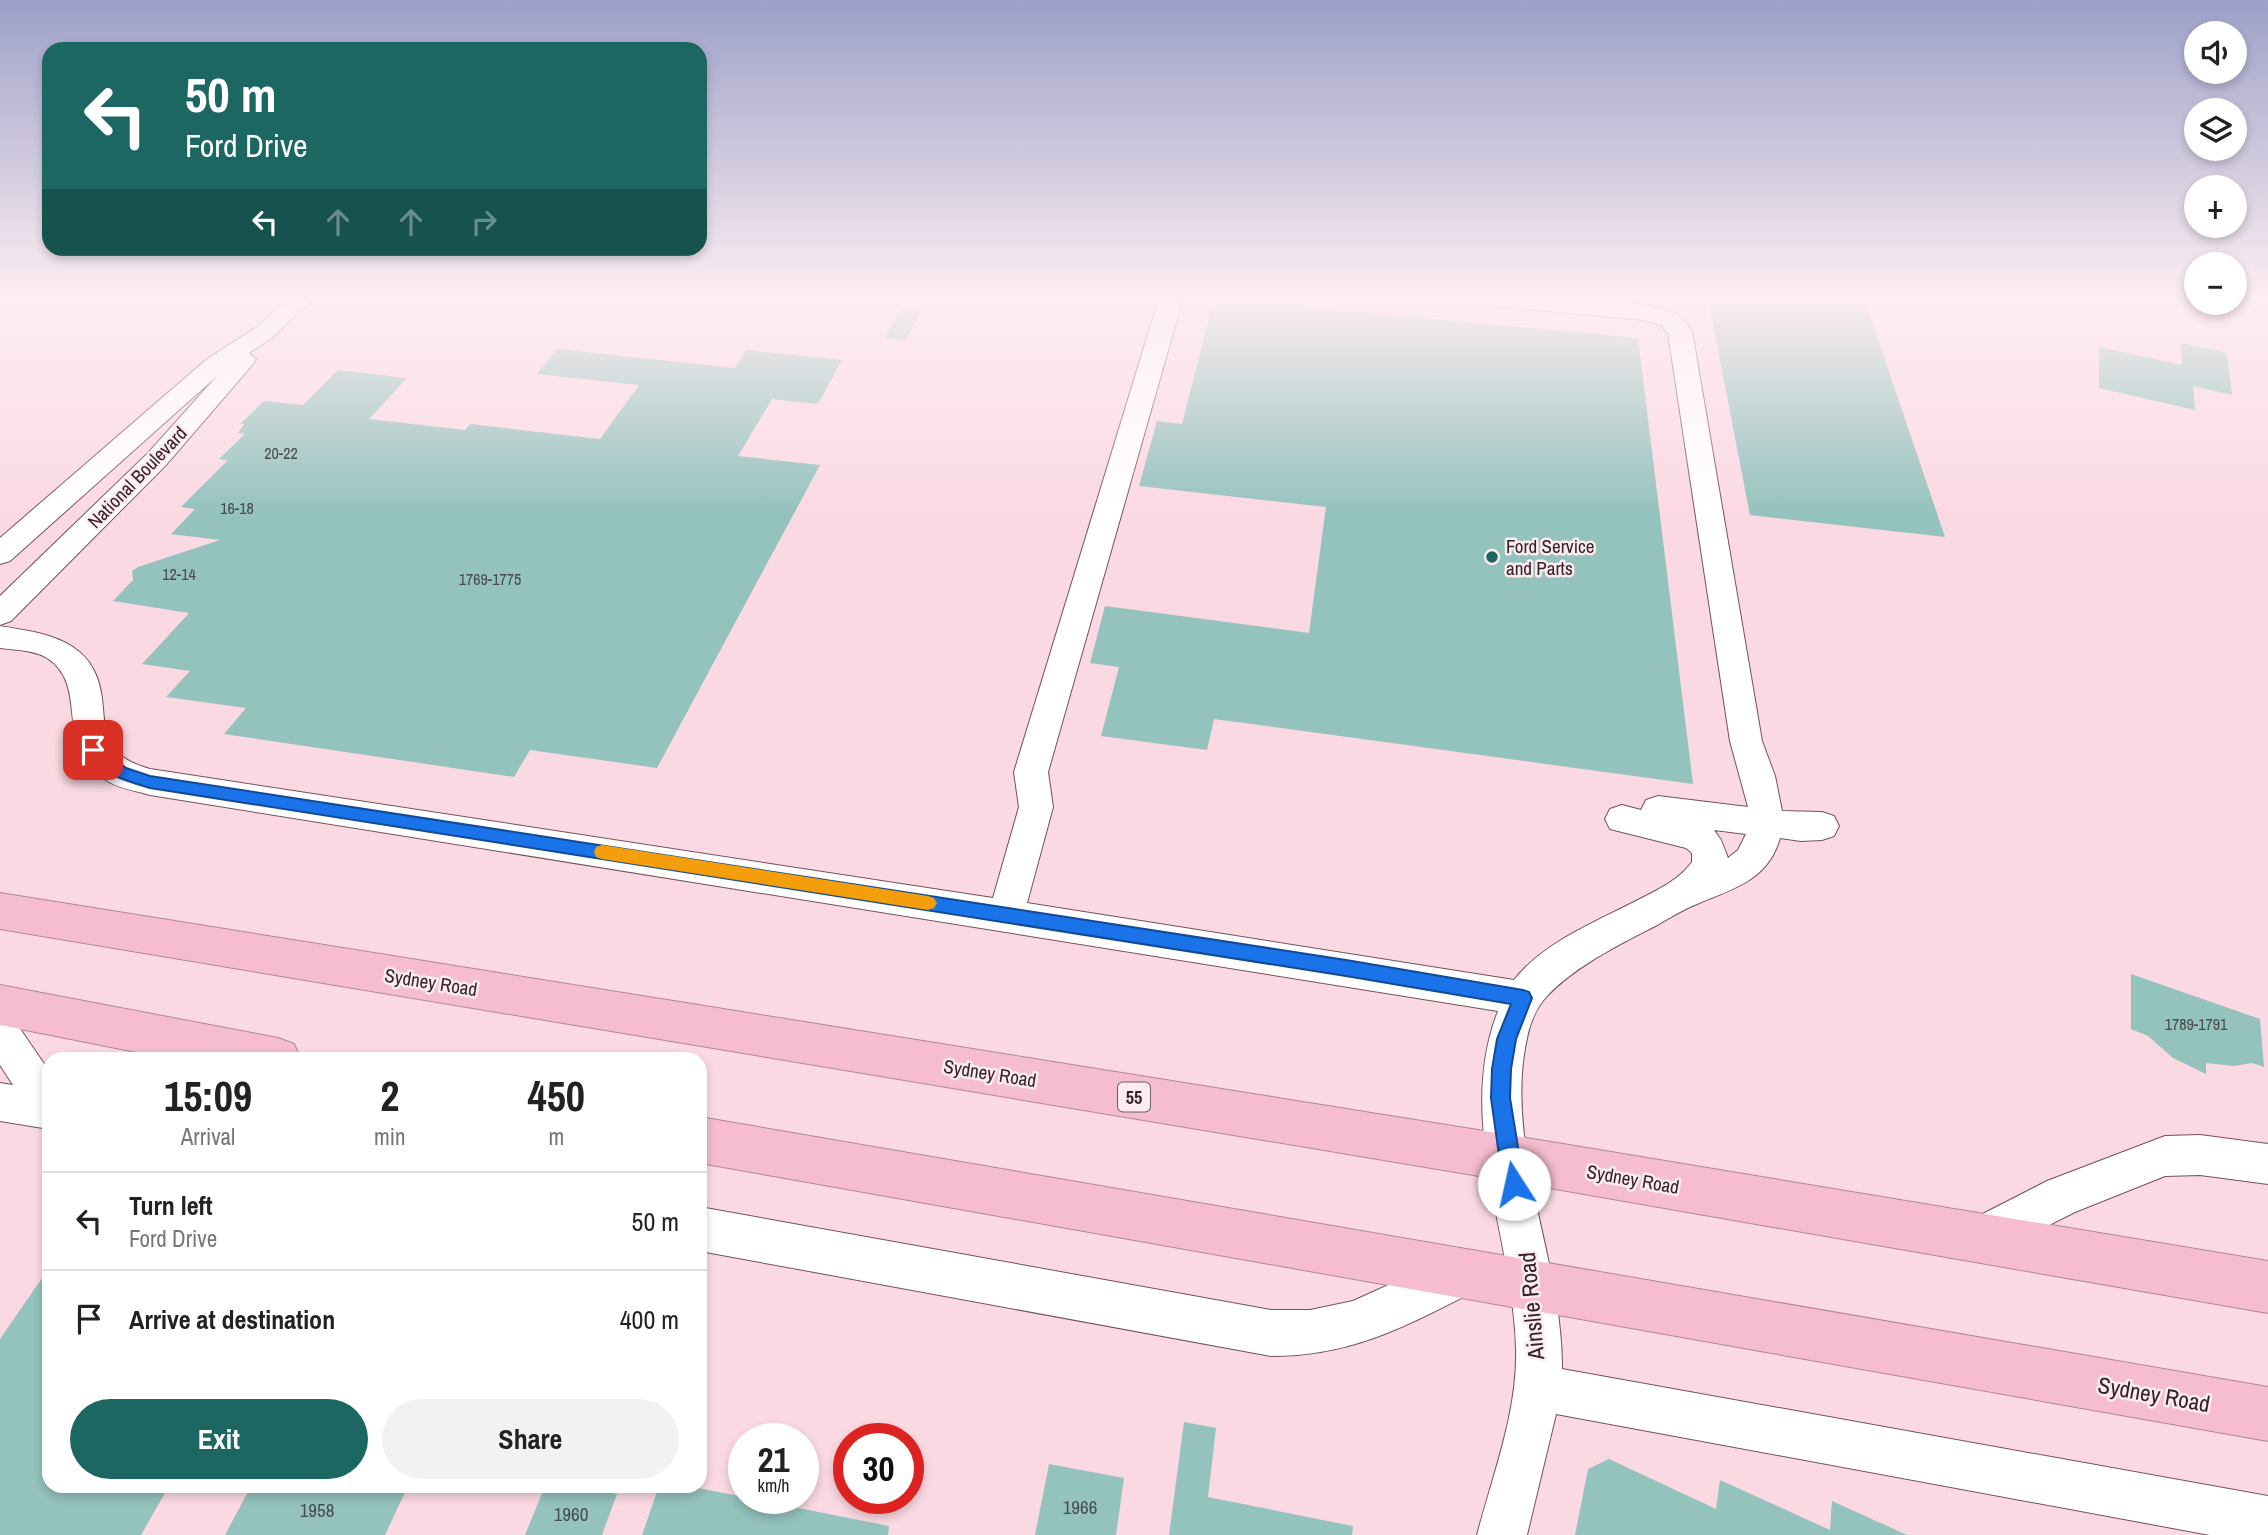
<!DOCTYPE html>
<meta charset="utf-8">
<style>
body{margin:0;font-family:"Archivo Narrow",sans-serif;background:#f2f2f2;color:#222;height:100vh;display:flex;flex-direction:column;font-size:26px;white-space:nowrap}
*{box-sizing:border-box;margin:0}
p{font-size:23px;color:#767676}
.icon{flex:none;width:38px;height:38px;fill:none;stroke:currentColor;stroke-width:2;stroke-linecap:round;stroke-linejoin:round}
.map{position:relative;flex:1;overflow:hidden}
.details{position:absolute;left:42px;top:1052px;width:665px;height:441px;display:flex;flex-direction:column;background:#fff;border-radius:21px;box-shadow:0 4px 10px #0003}
.details>*{flex:none}
.top-card{position:absolute;left:42px;top:42px;width:665px;height:214px;border-radius:21px;box-shadow:0 4px 10px #0003;background:#1c6762;color:#fff;overflow:hidden}
.fabs{position:absolute;left:2184px;top:21px;display:grid;gap:14px}
.fabs a{display:grid;place-items:center;width:63px;height:63px;border-radius:50%;background:#fff;box-shadow:0 4px 10px #0003;font-size:35px}
.speed{position:absolute;left:728px;top:1423px;display:flex;gap:14px;font-size:35px;font-weight:700;text-align:center}
.speed>*{display:grid;place-content:center;width:91px;height:91px;border-radius:50%;background:#fff;box-shadow:0 4px 10px #0003;line-height:1}
.speed small{font-size:18px;font-weight:400}
.speed .limit{border:10px solid #d22;background:#fff;color:#111}
.pin{position:absolute;display:grid;place-items:center;width:60px;height:60px;color:#fff;margin:-30px;border-radius:14px;box-shadow:0 4px 10px #0006}
.me{position:absolute;width:77px;margin:-38px;rotate:350deg;stroke-linejoin:round;filter:drop-shadow(0 0 5px #0008)}
.turn{display:flex;align-items:center;gap:24px;height:147px;padding:0 28px;font-size:32px}
.turn .icon{width:91px;height:91px;stroke-width:2.5}
.turn b{display:block;font-size:49px;line-height:60px}
.lanes{display:flex;align-items:center;height:66px;padding:0 28px;background:#0003;justify-content:center;gap:35px;direction:ltr}
.lanes .off{opacity:.35}
.eta{display:flex;justify-content:space-evenly;align-items:center;height:119px;text-align:center}
.eta b{font-size:42px;font-weight:700;line-height:49px}
.button{display:flex;gap:14px;margin-top:auto;padding:14px 28px}
.button a{flex:1;height:80px;border-radius:42px;background:#1c6762;color:#fff;font-size:28px;font-weight:700;line-height:80px;text-align:center}
.button a+a{background:#f2f2f2;color:#222}
ul{padding:0;list-style:none}
li{display:flex;align-items:center;gap:21px;height:98px;padding:0 28px;border-top:2px solid #e0e0e0}
li div{flex:1}
li b{display:block;font-size:26px}
li em{font-style:normal}
.map>svg:first-child{display:block}
.building{fill:#94c2bd}
.lines{fill:none;stroke-linecap:round;stroke-linejoin:round}
.minor-casing{stroke:#74515b;stroke-width:2}
.highway-casing{stroke:#b18793;stroke-width:2}
.minor{fill:#fff;fill-rule:evenodd}
.highway{fill:#f5bdcd;fill-rule:evenodd}
.route{fill:#1a73e8;stroke:#114b97;stroke-width:2}
.slow{fill:#f59e0b}
.poi-dot{fill:#1c6762;stroke:#fdebf0;stroke-width:2.5}
.labels{text-anchor:middle;dominant-baseline:central;stroke-width:5;stroke-linejoin:round;paint-order:stroke}
.number-label{font-size:16px;fill:#4a4b4d}
.shield{fill:#fdebf0;stroke:#6f5f64;stroke-width:2}
.shield-label{font-size:18px;font-weight:bold;fill:#322328}
.street-label{font-size:19px;fill:#322328;stroke:#fdebf0}
.poi-label{font-size:19px;fill:#322328;stroke:#fdebf0;text-anchor:start}
.near-number-label{font-size:19px;fill:#4a4b4d}
.near-street-label{font-size:23px;fill:#322328;stroke:#fdebf0}
</style>
<div class="map">
<svg width="2268" height="1535" viewBox="0 0 2268 1535">
<rect width="100%" height="100%" fill="#fbd9e2"/>
<path class="building" d="M1214 298 1638 338 1693 784 1214 719 1207 750 1101 736 1119 667 1090 663 1105 606 1309 633 1326 507 1139 486 1157 421 1182 424Z
M1708 298H1864L1945 537 1750 515Z
M902 307 922 309 906 340 885 338Z
M2181 343 2227 353 2232 395 2193 386 2195 410 2099 388V347L2182 365Z
M557 349 735 368 746 350 842 360 818 404 772 399 738 456 820 465 657 768 530 750 514 777 224 734 246 708 166 697 190 671 142 664 189 613 113 601 133 580 132 571 138 567 220 540 171 534 195 509 181 507 228 460 219 459 245 434 238 433 244 424H240L264 401 303 405 338 370 407 378 369 419 465 430 470 424 600 439 639 385 537 374Z
M2131 974 2260 1019 2264 1067 2252 1063 2234 1066 2206 1063V1074L2173 1058 2148 1036 2131 1029Z
M49 1268V1486H169L141 1535H0V1339Z
M1184 1422 1216 1428 1208 1497 1353 1526 1352 1535H1169Z
M1609 1459 1716 1509 1720 1480 1830 1530 1832 1501 1907 1535H1575L1588 1469Z
M1049 1464 1124 1478 1116 1535H1035Z
M251 1486H408L385 1535H225Z
M545 1486H592L591 1489 617 1494 602 1535H525Z
M659 1486H688L889 1526 888 1535H642Z"/>
<g class="lines">
<defs>
<path id="minor" d="M289 298H314L273 337 249 353 256 359 253 364 166 465 11 621 0 625V596L148 453 217 376 10 561 0 564V538L207 359 257 327Z
M1159 298H1183L1048 772 1053 807 1027 903 1514 980C1543 943 1593 923 1634 902 1655 891 1677 882 1692 862V853L1686 848 1610 829 1605 819 1610 809 1622 805 1641 810 1646 800 1658 796 1748 807 1730 741 1668 333 1661 325 1643 320 1486 305 1478 303 1474 298C1515 296 1646 296 1678 315 1683 318 1688 326 1692 331L1762 741 1775 776 1782 811 1822 812 1834 816 1839 826 1834 836 1822 840 1801 841 1780 838C1768 881 1732 889 1697 904 1684 909 1671 917 1659 924 1621 944 1578 964 1548 995 1537 1006 1530 1023 1527 1038 1503 1146 1563 1260 1562 1369L2268 1496V1535H2210L1556 1414 1527 1535H1477C1493 1474 1518 1411 1516 1348 1513 1236 1455 1121 1498 1011L150 795C137 791 121 789 109 782 50 749 92 687 47 658 34 650 15 650 0 648V626C44 633 92 639 101 692 104 709 103 725 108 741 118 757 132 764 150 769L993 898 1019 807 1014 772ZM1714 830 1746 834 1738 850 1728 858 1721 840Z
M0 1014 14 1020 49 1071V1129L0 1121V1083L13 1085 0 1065Z
M2200 1135 2268 1144V1184L2200 1175 2165 1176 2075 1212 1980 1260 1965 1253 1958 1238 1965 1223 2047 1181 2165 1136Z
M700 1207 1271 1310H1310L1353 1301 1461 1252 1477 1258 1483 1274 1477 1290C1406 1326 1353 1356 1271 1356L700 1251Z"/>
<path id="highway" d="M0 893 1509 1135 2268 1261V1313L1509 1181 0 929Z
M0 985 278 1038 294 1044 301 1059H171L0 1025Z
M700 1117 2268 1387V1441L700 1163Z"/>
</defs>
<use href="#minor" class="minor-casing"/>
<use href="#highway" class="highway-casing"/>
<use href="#minor" class="minor"/>
<use href="#highway" class="highway"/>
</g>
<linearGradient id="sky" x2="0" y2="1"><stop stop-color="#9ca0c8"/><stop offset="0.58" stop-color="#fdeef2"/><stop offset="1" stop-color="#fdeef2" stop-opacity="0"/></linearGradient>
<rect width="2268" height="513" fill="url(#sky)"/>
<path class="route" d="M93 743 126 768 150 776 1346 960 1523 990 1529 992 1532 998 1516 1039 1511 1069 1510 1098 1524 1184 1521 1191 1514 1193 1506 1191 1503 1184 1491 1098 1492 1069 1497 1039 1511 1004 1346 976 150 788C124 780 99 774 85 750Z"/>
<path class="slow" d="M602 845 928 896 934 898 937 903 934 908 928 910 602 859 596 857 594 852 596 847Z"/>
<circle class="poi-dot" cx="1492" cy="557" r="7"/>
<g class="labels">
<g class="number-label">
<text x="281" y="453">20-22</text>
<text x="237" y="508">16-18</text>
<text x="179" y="574">12-14</text>
<text x="490" y="579">1769-1775</text>
<text x="2196" y="1024">1789-1791</text>
</g>
<rect class="shield" x="1118" y="1082.5" width="32" height="29" rx="5"/>
<g class="shield-label">
<text x="1134" y="1097">55</text>
</g>
<g class="street-label">
<text transform="translate(137 477) rotate(-46)">National Boulevard</text>
<text transform="translate(431 982) rotate(9)">Sydney Road</text>
<text transform="translate(990 1073) rotate(9)">Sydney Road</text>
<text transform="translate(1633 1179) rotate(10)">Sydney Road</text>
</g>
<g class="poi-label">
<text x="1506" y="546">Ford Service<tspan x="1506" dy="22">and Parts</tspan></text>
</g>
<g class="near-number-label">
<text x="1080" y="1507">1966</text>
<text x="317" y="1510">1958</text>
<text x="571" y="1514">1960</text>
</g>
<g class="near-street-label">
<text transform="translate(1531 1306) rotate(-95)">Ainslie Road</text>
<text transform="translate(2154 1394) rotate(10)">Sydney Road</text>
</g>
</g>
</svg>
<div class="fabs">
<a><svg class="icon" aria-label="sound" viewBox="0 0 24 24"><path d="M4 9h4l5-4v14l-5-4H4zM17 9q2 3 0 6"/></svg></a>
<a><svg class="icon" aria-label="layers" viewBox="0 0 24 24"><path d="M12 4l9 5-9 5-9-5zM3 14l9 5 9-5"/></svg></a>
<a>+</a>
<a>−</a>
</div>
<div class="speed"><div>21<small>km/h</small></div><div class="limit">30</div></div>
<div class="pin" style="left:93px;top:750px;background:#d93025"><svg class="icon" aria-label="arrive" viewBox="0 0 24 24"><path d="M6 21V4h12l-3 4 3 4H6"/></svg></div>
<svg class="me" style="left:1514px;top:1184px" viewBox="-20 -20 40 40"><circle r="19" fill="#fff"/><path d="M0-13L10 11 0 6-10 11z" fill="#1a73e8"/></svg>
<div class="top-card">
<div class="turn"><svg class="icon" aria-label="left" viewBox="0 0 24 24"><path d="M17 20v-9H6M10 6l-5 5 5 5"/></svg><div><b>50 m</b>Ford Drive</div></div>
<div class="lanes"><svg class="icon" aria-label="left" viewBox="0 0 24 24"><path d="M17 20v-9H6M10 6l-5 5 5 5"/></svg><svg class="icon off" aria-label="ahead" viewBox="0 0 24 24"><path d="M12 20V5M6 11l6-6 6 6"/></svg><svg class="icon off" aria-label="ahead" viewBox="0 0 24 24"><path d="M12 20V5M6 11l6-6 6 6"/></svg><svg class="icon off" aria-label="right" viewBox="0 0 24 24"><path d="M7 20v-9h11M14 6l5 5-5 5"/></svg></div>
</div>
<section class="details">
<div class="eta">
<div><b>15:09</b><p>Arrival</p></div>
<div><b>2</b><p>min</p></div>
<div><b>450</b><p>m</p></div>
</div>
<ul>
<li><svg class="icon" aria-label="left" viewBox="0 0 24 24"><path d="M17 20v-9H6M10 6l-5 5 5 5"/></svg><div><b>Turn left</b><p>Ford Drive</p></div><em>50 m</em></li>
<li><svg class="icon" aria-label="arrive" viewBox="0 0 24 24"><path d="M6 21V4h12l-3 4 3 4H6"/></svg><div><b>Arrive at destination</b></div><em>400 m</em></li>
</ul>
<div class="button"><a>Exit</a><a>Share</a></div>
</section>
</div>
